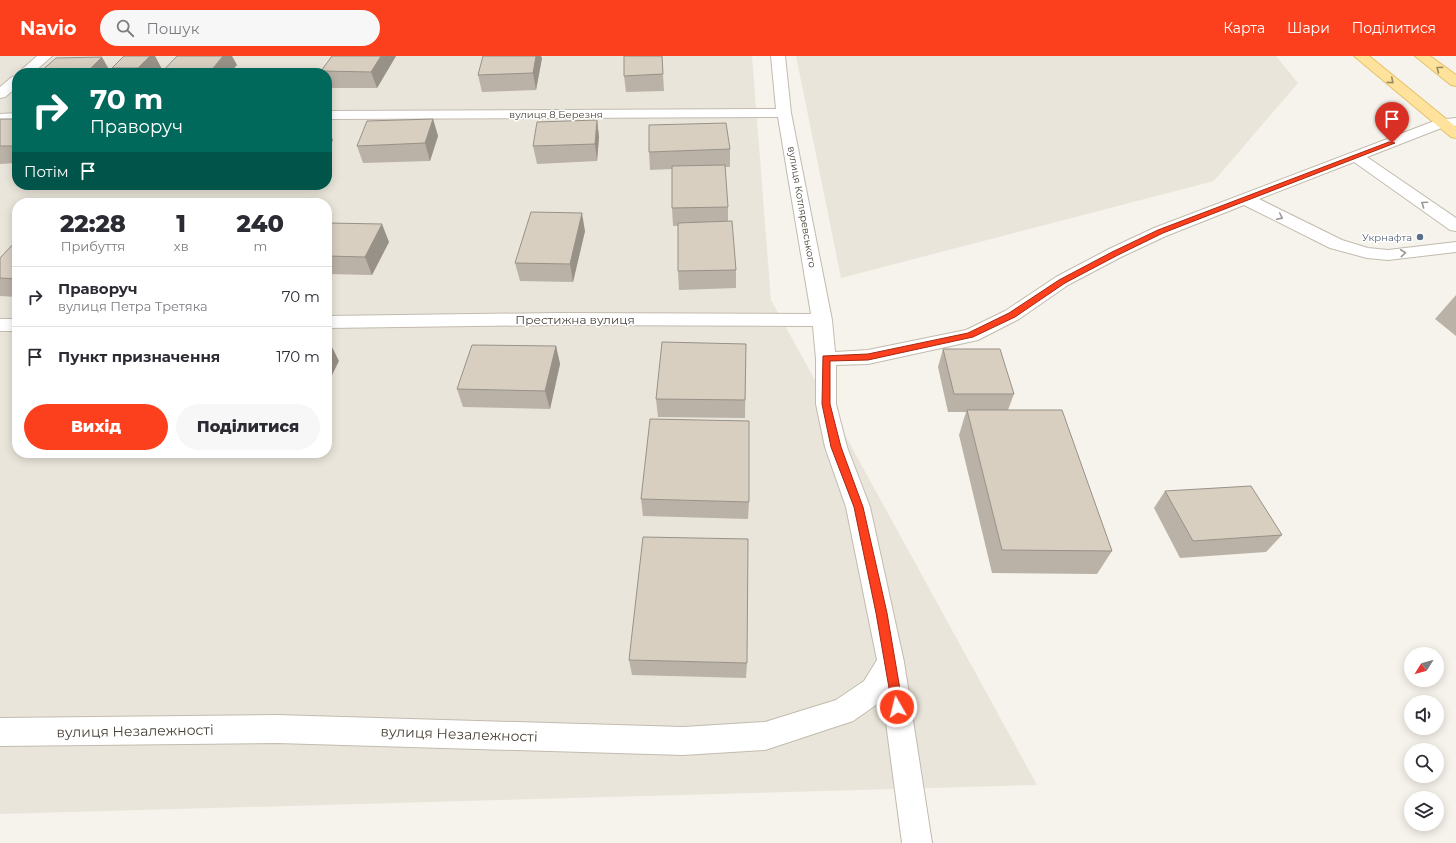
<!DOCTYPE html>
<html lang="uk">
<meta charset="utf-8">
<style>
body{margin:0;font-family:Montserrat,sans-serif;background:#f7f7f7;color:#2b2b33;height:100vh;display:flex;flex-direction:column;font-size:15px;white-space:nowrap}
*{box-sizing:border-box;margin:0}
p{font-size:13px;color:#7c7c81}
.icon{flex:none;width:22px;height:22px;fill:none;stroke:currentColor;stroke-width:2;stroke-linecap:round;stroke-linejoin:round}
.map{position:relative;flex:1;overflow:hidden}
.details{position:absolute;left:12px;top:142px;width:320px;height:260px;display:flex;flex-direction:column;background:#fff;border-radius:16px;box-shadow:0 2px 10px #0003}
.details>*{flex:none}
.top-card{position:absolute;left:12px;top:12px;width:320px;height:122px;border-radius:16px;box-shadow:0 2px 10px #0003;background:#00695c;color:#fff;overflow:hidden}
.needle{width:26px;rotate:233deg}
.buttons{position:absolute;left:1404px;top:591px;display:grid;gap:8px}
.buttons a{display:grid;place-items:center;width:40px;height:40px;border-radius:50%;background:#fff;box-shadow:0 2px 10px #0003;font-size:20px}
.pin{position:absolute;display:grid;place-items:center;width:34px;height:34px;color:#fff;margin:-41px -17px;border-radius:50% 50% 50% 0;rotate:-45deg;box-shadow:0 0 4px #0007}
.pin .icon{rotate:45deg}
.me{position:absolute;width:44px;margin:-22px;rotate:352deg;stroke-linejoin:round;filter:drop-shadow(0 0 3px #0008)}
.turn{display:flex;align-items:center;gap:14px;height:84px;padding:0 12px;font-size:18px}
.turn .icon{width:52px;height:52px;stroke-width:2.5}
.turn b{display:block;font-size:28px;line-height:34px}
.then{display:flex;align-items:center;height:38px;padding:0 12px;background:#0003;gap:8px;font-size:15px}
.eta{display:flex;justify-content:space-evenly;align-items:center;height:68px;text-align:center}
.eta b{font-size:24px;font-weight:800;line-height:28px}
.action{display:flex;gap:8px;margin-top:auto;padding:8px 12px}
.action a{flex:1;height:46px;border-radius:24px;background:#fc3f1d;color:#fff;font-size:16px;font-weight:800;line-height:46px;text-align:center}
.action a+a{background:#f7f7f7;color:#2b2b33}
ul{padding:0;list-style:none}
li{display:flex;align-items:center;gap:12px;height:60px;padding:0 12px;border-top:1px solid #e1e1e2}
li div{flex:1}
li b{display:block;font-size:15px}
li em{font-style:normal}
header{display:flex;align-items:center;gap:24px;box-sizing:border-box;height:56px;padding:0 20px;background:#fc3f1d;color:#fff}
header strong{font-size:19px}
nav{display:flex;gap:22px;margin-inline-start:auto;font-size:14px}
.search{width:280px;height:36px;background:#f7f7f7;display:flex;align-items:center;gap:10px;box-sizing:border-box;padding:0 14px;border-radius:22px;color:#7c7c81;font-size:15px}
.map>svg:first-child{display:block}
.residential{fill:#eae5da;fill-rule:evenodd}
.lines{fill:none;stroke-linecap:round;stroke-linejoin:round}
.minor-casing{stroke:#c2bbae;stroke-width:2}
.major-casing{stroke:#e6c16a;stroke-width:2}
.minor{fill:#fff;fill-rule:evenodd}
.major{fill:#ffe39c;fill-rule:evenodd}
.wall{fill:#bab2a6}
.shaded-wall{fill:#979187}
.building{fill:#d8cfc1;stroke:#979187}
.oneway{stroke:#9c8c66}
.oneway2{stroke:#9c9892}
.route{fill:#fc3f1d;stroke:#a42913}
.service-dot{fill:#5c6f8a;stroke:#fff;stroke-width:1.5}
.labels{text-anchor:middle;dominant-baseline:central;stroke-width:3;stroke-linejoin:round;paint-order:stroke}
.far-street-label{font-size:10px;fill:#4b4439;stroke:#fff}
.far-service-label{font-size:10px;fill:#4e5e75;stroke:#fff;text-anchor:end}
.street-label{font-size:12px;fill:#4b4439;stroke:#fff}
.near-street-label{font-size:14px;fill:#4b4439;stroke:#fff}
</style>
<header>
<strong>Navio</strong>
<div class="search"><svg class="icon" aria-label="search" viewBox="0 0 24 24"><circle cx="10" cy="10" r="6"/><path d="M15 15l6 6"/></svg>Пошук</div>
<nav><a>Карта</a><a>Шари</a><a>Поділитися</a></nav>
</header>
<div class="map">
<svg width="1456" height="787" viewBox="0 0 1456 787">
<rect width="100%" height="100%" fill="#f6f3ec"/>
<path class="residential" d="M0 0H752L771 244 1037 729 0 758ZM17 17H327V129H17ZM17 147H327V397H17Z
M796 0H1276L1298 27 1214 125 841 222Z"/>
<g class="lines">
<defs>
<path id="minor" d="M37 0H52L33 17H18Z
M771 0H785L791 57 832 264 835 296 868 294 966 274 1005 255 1056 221 1109 193 1154 172 1437 64 1456 62V70L1444 71 1367 101 1456 162V175L1450 174 1354 106 1259 143 1342 184 1368 192 1388 194 1456 186V196L1388 204 1367 202 1330 192 1244 149 1166 180 1121 201 1068 229 1019 263 978 284 868 308 836 309V348L847 391 870 451 904 606 932 787H902L883 644 853 665 765 694 683 699 277 687 0 690V662L277 659 683 671 765 666 836 644 864 625 877 604 846 451 825 391 816 348V303L813 270 557 269 327 272V260L557 257 811 258 778 61 327 63V55L776 53Z
M17 20V31L5 41 0 42V31L12 21Z
M17 57V65L0 66V58Z
M0 263H17V275H0Z"/>
<path id="major" d="M1354 0H1369L1456 71V82L1451 81Z
M1415 0H1430L1456 19V30L1451 29Z"/>
</defs>
<use href="#minor" class="minor-casing"/>
<use href="#major" class="major-casing"/>
<use href="#minor" class="minor"/>
<use href="#major" class="major"/>
</g>
<path class="wall" d="M124 0 162 13 158 17H115L112 12Z
M396 0 377 32H328L327 30V17H322L321 15Z
M662 0 664 35 626 36 624 20Z
M542 2 536 34 482 36 478 19Z
M0 63H17V107L0 108Z
M433 63 438 80 430 105 363 107 357 90Z
M597 64 599 81 597 105 537 108 533 90Z
M730 93V111H725L728 151V165L736 214V232L679 234 678 215V170H673L672 152V113L650 114 649 96Z
M327 167 389 186 372 219 327 218Z
M585 175 573 226 520 225 515 207Z
M17 184V241L0 240V202Z
M1456 239V280L1435 263Z
M746 288 745 362 658 361 656 343Z
M556 290 560 308 550 353 463 351 457 333Z
M943 293 1014 338 1008 354 1112 495 1097 518 992 517 959 379 966 356H948L938 311Z
M1165 435 1282 479 1266 496 1180 502 1154 452Z
M641 443 749 446 748 463 643 460Z
M629 604 747 607 746 622 632 619Z"/>
<path class="shaded-wall" d="M150 0H155L162 13 158 17H141L138 12Z
M223 0H232L237 9 230 17H209Z
M381 0H396L377 32 371 16Z
M536 0H541L542 2 536 34 533 17Z
M102 1 111 17H86Z
M433 63 438 80 430 105 425 87Z
M597 64 599 81 597 105 595 88Z
M327 70 333 84 327 96Z
M17 86V94L14 90Z
M582 157 585 175 573 226 570 208Z
M382 168 389 186 372 219 365 201Z
M330 287 339 305 327 329V292Z
M556 290 560 308 550 353 545 335Z"/>
<path class="building" d="M124 0H150L138 12H112Z
M177 0H223L209 17H161Z
M332 0H381L371 16 321 15Z
M483 0H536L533 17 478 19Z
M624 0H662L663 18 624 20Z
M102 1 86 17H39L56 2Z
M0 63H17V86L14 90H0Z
M433 63 425 87 357 90 367 65Z
M597 64 595 88 533 90 537 66Z
M726 67 730 93 649 96V69Z
M725 109 728 151 672 152V110Z
M531 156 582 157 570 208 515 207Z
M732 165 736 214 678 215V167Z
M327 167 382 168 365 201 327 200Z
M17 184V223L0 222V202Z
M662 286 746 288 745 344 656 343Z
M327 287H330L327 292Z
M472 289 556 290 545 335 457 333Z
M943 293H1000L1014 338H954Z
M967 354H1062L1112 495 1002 494Z
M650 363 749 365V446L641 443Z
M1251 430 1282 479 1193 485 1165 435Z
M643 481 748 483 747 607 629 604Z"/>
<defs><path id="oneway-chevron" d="M-2-3.5L2.5 0L-2 3.5" fill="none" stroke-width="1.6" stroke-linecap="round" stroke-linejoin="round"/></defs>
<g class="oneway">
<use href="#oneway-chevron" transform="translate(1439 13) rotate(-143)"/>
<use href="#oneway-chevron" transform="translate(1391 25) rotate(40)"/>
</g>
<g class="oneway2">
<use href="#oneway-chevron" transform="translate(1424 148) rotate(-145)"/>
<use href="#oneway-chevron" transform="translate(1280 161) rotate(26)"/>
<use href="#oneway-chevron" transform="translate(1403 197) rotate(-6)"/>
</g>
<path class="route" d="M1389 86 1395 87 1163 177 1118 199 1065 227 1015 261 973 281 868 304 830 305V348L841 391 863 451 887 557 903 651 901 655 897 657 893 655 876 557 854 451 831 391 822 348 823 300 868 298 968 277 1009 257 1059 224 1112 196 1158 174Z"/>
<circle class="service-dot" cx="1420" cy="181" r="4"/>
<g class="labels">
<g class="far-street-label">
<text x="556" y="58">вулиця 8 Березня</text>
<text transform="translate(802 151) rotate(80)">вулиця Котляревського</text>
</g>
<g class="far-service-label">
<text x="1412" y="181">Укрнафта</text>
</g>
<g class="street-label">
<text x="575" y="263">Престижна вулиця</text>
</g>
<g class="near-street-label">
<text transform="translate(135 675) rotate(-1)">вулиця Незалежності</text>
<text transform="translate(459 678) rotate(2)">вулиця Незалежності</text>
</g>
</g>
</svg>
<div class="buttons">
<a><svg class="needle" viewBox="-14 -14 28 28"><path d="M0-13l5 13h-10z" fill="#e53935"/><path d="M0 13l5-13h-10z" fill="#7c7c81"/></svg></a>
<a><svg class="icon" aria-label="sound" viewBox="0 0 24 24"><path d="M4 9h4l5-4v14l-5-4H4zM17 9q2 3 0 6"/></svg></a>
<a><svg class="icon" aria-label="search" viewBox="0 0 24 24"><circle cx="10" cy="10" r="6"/><path d="M15 15l6 6"/></svg></a>
<a><svg class="icon" aria-label="layers" viewBox="0 0 24 24"><path d="M12 4l9 5-9 5-9-5zM3 14l9 5 9-5"/></svg></a>
</div>
<div class="pin" style="left:1392px;top:87px;background:#d93025"><svg class="icon" aria-label="arrive" viewBox="0 0 24 24"><path d="M6 21V4h12l-3 4 3 4H6"/></svg></div>
<svg class="me" style="left:897px;top:651px" viewBox="-20 -20 40 40"><circle r="17" fill="#fc3f1d" stroke="#fff" stroke-width="3"/><path d="M0-11L8 9 0 5-8 9z" fill="#fff"/></svg>
<div class="top-card">
<div class="turn"><svg class="icon" aria-label="right" viewBox="0 0 24 24"><path d="M7 20v-9h11M14 6l5 5-5 5"/></svg><div><b>70 m</b>Праворуч</div></div>
<div class="then">Потім<svg class="icon" aria-label="arrive" viewBox="0 0 24 24"><path d="M6 21V4h12l-3 4 3 4H6"/></svg></div>
</div>
<section class="details">
<div class="eta">
<div><b>22:28</b><p>Прибуття</p></div>
<div><b>1</b><p>хв</p></div>
<div><b>240</b><p>m</p></div>
</div>
<ul>
<li><svg class="icon" aria-label="right" viewBox="0 0 24 24"><path d="M7 20v-9h11M14 6l5 5-5 5"/></svg><div><b>Праворуч</b><p>вулиця Петра Третяка</p></div><em>70 m</em></li>
<li><svg class="icon" aria-label="arrive" viewBox="0 0 24 24"><path d="M6 21V4h12l-3 4 3 4H6"/></svg><div><b>Пункт призначення</b></div><em>170 m</em></li>
</ul>
<div class="action"><a>Вихід</a><a>Поділитися</a></div>
</section>
</div>
